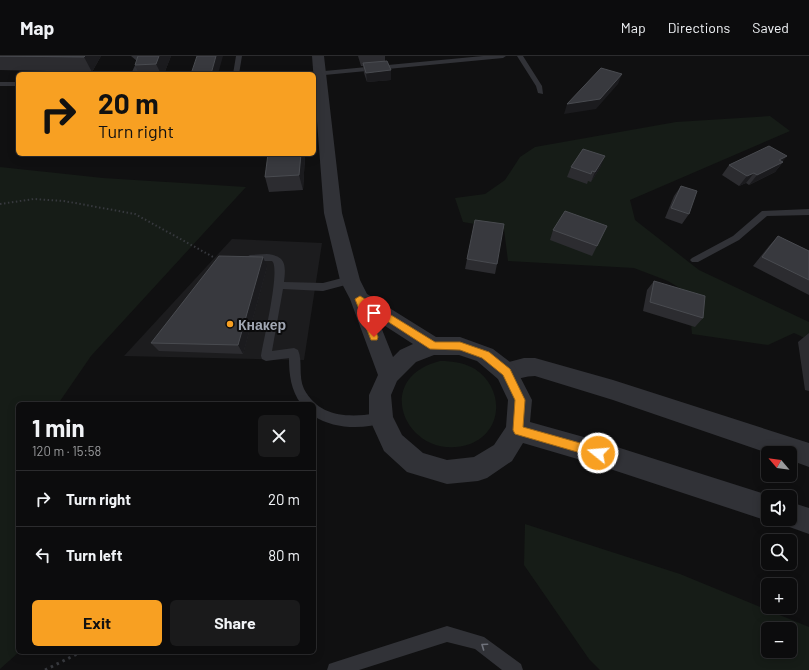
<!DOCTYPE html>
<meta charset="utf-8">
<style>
body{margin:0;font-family:Barlow,sans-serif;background:#1a1a1b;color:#f1f3f6;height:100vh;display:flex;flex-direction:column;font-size:15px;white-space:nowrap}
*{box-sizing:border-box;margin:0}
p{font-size:13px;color:#9a9b9d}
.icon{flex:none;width:22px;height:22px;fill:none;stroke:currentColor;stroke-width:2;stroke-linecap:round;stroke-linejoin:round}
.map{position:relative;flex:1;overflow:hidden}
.drawer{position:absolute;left:16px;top:346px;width:300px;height:252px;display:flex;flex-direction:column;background:#0c0c0d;border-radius:6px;box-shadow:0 2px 10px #0003,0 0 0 1px #2c2c2e}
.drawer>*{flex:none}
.top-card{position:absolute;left:16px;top:16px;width:300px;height:84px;border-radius:6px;box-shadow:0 2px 10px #0003,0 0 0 1px #2c2c2e;background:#f8a022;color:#111;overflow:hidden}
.needle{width:26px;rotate:299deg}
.fabs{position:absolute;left:761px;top:390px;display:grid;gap:8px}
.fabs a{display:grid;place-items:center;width:36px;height:36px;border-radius:6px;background:#0c0c0d;box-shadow:0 2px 10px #0003,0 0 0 1px #2c2c2e;font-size:20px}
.pin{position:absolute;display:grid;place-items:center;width:34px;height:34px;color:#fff;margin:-41px -17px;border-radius:50% 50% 50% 0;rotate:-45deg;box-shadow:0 0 4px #0007}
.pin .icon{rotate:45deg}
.me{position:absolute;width:44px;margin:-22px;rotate:287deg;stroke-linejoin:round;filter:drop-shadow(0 0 3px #0008)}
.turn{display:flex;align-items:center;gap:14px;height:84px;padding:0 16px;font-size:18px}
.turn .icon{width:52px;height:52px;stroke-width:2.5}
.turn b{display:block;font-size:28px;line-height:34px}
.round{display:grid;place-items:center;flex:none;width:42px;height:42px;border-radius:6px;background:#1a1a1b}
.overview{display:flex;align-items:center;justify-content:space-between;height:68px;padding:0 16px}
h1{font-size:24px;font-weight:700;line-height:30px}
.cta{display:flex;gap:8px;margin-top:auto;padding:8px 16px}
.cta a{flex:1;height:46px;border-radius:6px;background:#f8a022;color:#111;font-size:16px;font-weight:700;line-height:46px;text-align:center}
.cta a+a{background:#1a1a1b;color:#f1f3f6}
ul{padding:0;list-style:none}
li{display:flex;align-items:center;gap:12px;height:56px;padding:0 16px;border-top:1px solid #2c2c2e}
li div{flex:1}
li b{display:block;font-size:15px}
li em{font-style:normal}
header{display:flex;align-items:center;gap:24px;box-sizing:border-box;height:56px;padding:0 20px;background:#0c0c0d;border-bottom:1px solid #2c2c2e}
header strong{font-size:19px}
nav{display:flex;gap:22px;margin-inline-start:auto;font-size:14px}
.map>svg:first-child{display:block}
.built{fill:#1c1c1e}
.green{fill:#161c17;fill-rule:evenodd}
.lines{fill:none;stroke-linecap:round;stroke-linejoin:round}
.path-far1{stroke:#37393e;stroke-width:2;stroke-dasharray:1.5 2.5;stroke-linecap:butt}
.path{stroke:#37393e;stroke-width:3;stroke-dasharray:2.5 4;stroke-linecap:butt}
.service{fill:#313237;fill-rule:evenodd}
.minor{fill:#313237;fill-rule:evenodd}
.tertiary{fill:#313237;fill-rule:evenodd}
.wall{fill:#2c2c30}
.shaded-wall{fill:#1b1b1e}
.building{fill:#38393e;stroke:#494b50}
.oneway{stroke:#6f727b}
.route{fill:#f8a022;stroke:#a16816}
.poi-dot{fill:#f8a022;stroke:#0b0b0c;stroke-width:1.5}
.labels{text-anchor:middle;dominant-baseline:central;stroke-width:4;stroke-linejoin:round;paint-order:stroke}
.poi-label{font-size:14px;font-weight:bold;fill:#a1a7b3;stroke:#0b0b0c;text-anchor:start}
</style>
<header>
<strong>Map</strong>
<nav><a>Map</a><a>Directions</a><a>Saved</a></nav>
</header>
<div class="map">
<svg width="809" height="614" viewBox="0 0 809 614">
<rect width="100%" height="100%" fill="#101011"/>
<path class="built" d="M232 183 322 187 304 304 124 300Z"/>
<path class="green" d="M770 60 790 75 630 144 635 164 699 214 809 266V284L794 277 768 289 692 278 688 237 668 225 634 212 508 205 504 173 463 166 455 142 485 138 505 124 520 101 535 91 676 66Z
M0 111 103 122 246 131 91 300 58 348H18L19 596 0 613Z
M440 305C453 305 465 307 475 313 504 332 504 375 470 388 409 409 368 323 440 305Z
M525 468 680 518 809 571V614H600L589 603 524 509ZM768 573H790V595H768Z"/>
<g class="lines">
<path class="path-far1" d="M0 148 34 143 64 145 135 158 215 202"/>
<path class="path" d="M45 614 81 596"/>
<path class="service" d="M131 0H138L143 4 137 18H131L137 5Z
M236 0H242L239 18H233Z
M483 0H506L503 2 314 20V18H311L314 16Z
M517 0H523L542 30 543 38 538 37 536 30Z
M0 26H18V30H0Z
M809 153V159L767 160 739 184 698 206H692L690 204 692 202 733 180 762 155Z
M267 198C286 200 286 209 284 226L323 227 350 220 353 221 355 224 353 227 323 235 283 233 272 295 294 292 298 294C303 305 298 320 304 333 317 357 339 361 364 359 371 358 379 356 385 358L387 362 385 366C364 374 333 373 314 360V348H301C291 334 289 319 289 302L266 305 262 303 261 300C263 286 281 212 272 205H250L245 202 250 199Z
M447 570 484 581 521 608 523 614H502L475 593 447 586 359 614H327L329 608 335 606Z"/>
<path class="minor" d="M524 302H535L613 324 809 387V411L790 404V397H768L613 344 535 320C522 320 510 327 498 323L495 316 498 309Z"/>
<path class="tertiary" d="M312 0H324L342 157 360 224 367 238 436 281H460L493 293 514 309 532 344 530 366 598 385 768 439 773 441H768V463H773L768 465 598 409 523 387 512 405 487 422 478 425 447 428 407 416 384 395 369 362V339L378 319 350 243 340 224 324 157ZM379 266 413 288 400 294 393 301ZM434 299H459L477 305 498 323 508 344 506 371 494 389 474 401 447 404 423 397 402 379 393 361 391 339 397 325 416 306Z
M790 446 809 452V478L781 468 778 463H790Z"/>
</g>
<path class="wall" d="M0 0H101L92 16 0 14Z
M138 0H171L164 18H139L135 9Z
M358 0H385V5L391 24 367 26 364 17 363 10H361Z
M172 98H199L198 100 173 99Z
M268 98H305V100L303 134 269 136 265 121Z
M783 106 775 116 749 129 746 127 739 130 722 119 729 109Z
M601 110 591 126 588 125 587 128 567 121 571 111Z
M681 130 689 158 682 168 665 162 674 140Z
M607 170 592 200 550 184 553 174Z
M778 180 809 195V239L753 210 769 190Z
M467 203 497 208 495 218 465 213Z
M267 211 243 298 159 295 151 287Z
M654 225 703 262 695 271 643 255 647 234Z
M809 277V335L805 334 798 286Z"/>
<path class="shaded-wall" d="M85 0H101L92 16 84 1Z
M159 0H171L164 18H161L156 8Z
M216 0H223L218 18H211Z
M391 14V24L367 26 366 17Z
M622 18 618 28 596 53 564 58 567 48Z
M301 98H305V100L303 134 299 119Z
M605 100 601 110 591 126 595 116Z
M787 100 775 116 749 129 757 119 779 104Z
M754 117 746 127 739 130 747 120Z
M263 201 267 211 243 298 238 289Z"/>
<path class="building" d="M0 0H85L84 1Z
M138 0H159L156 8 135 9Z
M197 0H216L211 18H191Z
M387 5 391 14 366 17 363 7Z
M601 12 622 18 600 43 567 48Z
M769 90 787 100 779 104 783 106 757 119 754 117 747 120 729 109Z
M583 93 605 100 595 116 592 115 591 118 571 111Z
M268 98H301L299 119 265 121Z
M681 130 697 135 689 158 671 152Z
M565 155 607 170 597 190 553 174Z
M475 164 504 168 497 208 467 203Z
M778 180 809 195V224L762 201Z
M219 200 263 201 238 289 151 287Z
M654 225 705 240 703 262 650 246Z"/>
<defs><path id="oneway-chevron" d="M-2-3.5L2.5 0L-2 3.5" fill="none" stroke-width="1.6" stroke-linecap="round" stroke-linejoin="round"/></defs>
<use class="oneway" href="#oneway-chevron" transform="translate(484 590) rotate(-145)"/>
<path class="route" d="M360 240 435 286H460L489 296 510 313 525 344 523 371 598 392 601 394 603 397 601 401 598 402 515 378 513 374 515 344 503 319 482 302 460 294 430 293 367 252 378 281 377 284H371L355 243Z"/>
<circle class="poi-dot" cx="230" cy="268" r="4"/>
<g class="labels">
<g class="poi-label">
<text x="238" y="268">Кнакер</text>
</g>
</g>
</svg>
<div class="fabs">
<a><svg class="needle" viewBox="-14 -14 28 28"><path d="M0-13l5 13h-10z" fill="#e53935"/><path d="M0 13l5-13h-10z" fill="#9a9b9d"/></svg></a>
<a><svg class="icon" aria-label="sound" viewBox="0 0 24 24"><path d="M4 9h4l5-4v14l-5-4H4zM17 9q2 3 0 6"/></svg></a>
<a><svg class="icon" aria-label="search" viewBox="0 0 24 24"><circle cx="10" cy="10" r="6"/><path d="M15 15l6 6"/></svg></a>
<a>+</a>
<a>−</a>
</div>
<div class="pin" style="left:374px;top:281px;background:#d93025"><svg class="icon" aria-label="arrive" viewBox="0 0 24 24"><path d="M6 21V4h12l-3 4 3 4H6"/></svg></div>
<svg class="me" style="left:598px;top:397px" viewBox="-20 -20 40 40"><circle r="17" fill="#f8a022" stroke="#fff" stroke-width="3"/><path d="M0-11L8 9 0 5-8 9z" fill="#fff"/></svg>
<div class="top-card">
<div class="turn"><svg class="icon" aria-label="right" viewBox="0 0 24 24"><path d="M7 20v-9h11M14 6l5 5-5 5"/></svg><div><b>20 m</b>Turn right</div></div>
</div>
<section class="drawer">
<div class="overview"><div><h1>1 min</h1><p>120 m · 15:58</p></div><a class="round"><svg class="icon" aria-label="close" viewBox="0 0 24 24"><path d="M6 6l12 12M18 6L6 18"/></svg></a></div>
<ul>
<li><svg class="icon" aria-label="right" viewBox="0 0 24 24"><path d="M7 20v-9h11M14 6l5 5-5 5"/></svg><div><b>Turn right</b></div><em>20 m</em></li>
<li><svg class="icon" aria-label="left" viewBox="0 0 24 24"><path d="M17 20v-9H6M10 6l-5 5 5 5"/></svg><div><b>Turn left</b></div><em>80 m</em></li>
</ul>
<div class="cta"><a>Exit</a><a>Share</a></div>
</section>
</div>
